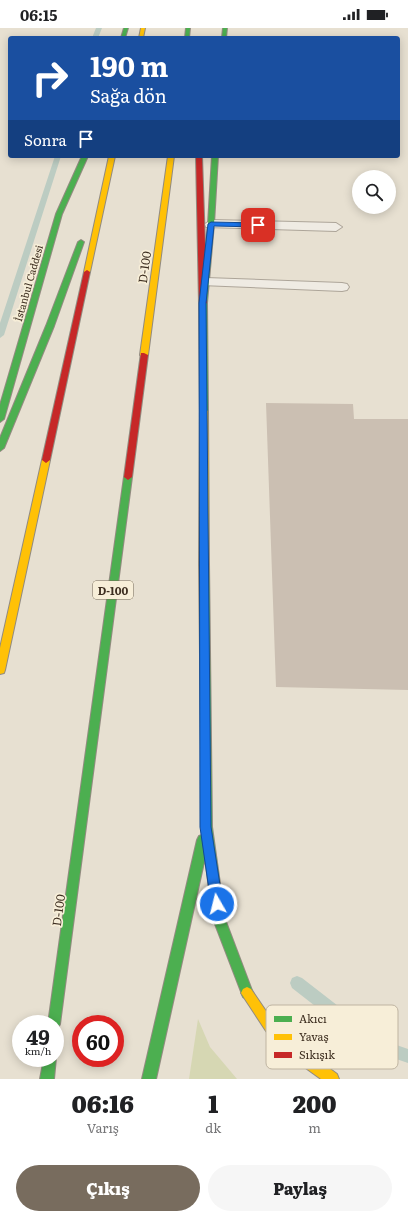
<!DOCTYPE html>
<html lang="tr">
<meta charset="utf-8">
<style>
body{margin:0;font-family:Literata,serif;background:#f6f6f6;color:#202124;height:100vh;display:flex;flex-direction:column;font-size:15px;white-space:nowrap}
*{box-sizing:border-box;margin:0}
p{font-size:13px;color:#757577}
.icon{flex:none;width:22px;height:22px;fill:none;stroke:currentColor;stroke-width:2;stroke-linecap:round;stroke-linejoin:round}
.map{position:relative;height:1051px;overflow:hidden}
.side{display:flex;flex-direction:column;background:#fff;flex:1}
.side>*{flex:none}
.top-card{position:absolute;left:8px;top:8px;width:392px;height:122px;border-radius:4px;box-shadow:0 2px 10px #0003;background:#1a4fa0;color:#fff;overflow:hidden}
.controls{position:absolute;left:352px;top:142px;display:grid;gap:8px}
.controls a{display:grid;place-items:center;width:44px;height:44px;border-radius:50%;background:#fff;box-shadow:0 2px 10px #0003;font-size:20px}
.speed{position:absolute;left:12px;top:987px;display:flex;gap:8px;font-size:20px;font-weight:700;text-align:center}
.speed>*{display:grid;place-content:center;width:52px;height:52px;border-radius:50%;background:#fff;box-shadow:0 2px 10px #0003;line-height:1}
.speed small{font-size:10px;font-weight:400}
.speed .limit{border:6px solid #d22;background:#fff;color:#111}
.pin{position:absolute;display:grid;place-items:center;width:34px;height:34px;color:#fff;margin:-17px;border-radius:8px;box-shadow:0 2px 6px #0006}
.me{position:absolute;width:44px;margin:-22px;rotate:352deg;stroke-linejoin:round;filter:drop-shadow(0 0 3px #0008)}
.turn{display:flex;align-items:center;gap:14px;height:84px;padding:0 16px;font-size:18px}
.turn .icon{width:52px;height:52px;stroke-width:2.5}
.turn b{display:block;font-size:28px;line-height:34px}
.then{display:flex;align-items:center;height:38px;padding:0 16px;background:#0003;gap:8px;font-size:15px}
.eta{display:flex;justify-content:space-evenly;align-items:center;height:68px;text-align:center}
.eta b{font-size:24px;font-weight:800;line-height:28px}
.button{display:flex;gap:8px;margin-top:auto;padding:8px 16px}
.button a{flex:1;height:46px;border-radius:24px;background:#786c5e;color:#fff;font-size:16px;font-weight:800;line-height:46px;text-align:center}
.button a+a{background:#f6f6f6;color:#202124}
.status{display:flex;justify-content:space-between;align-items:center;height:28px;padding:0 20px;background:#fff;direction:ltr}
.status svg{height:11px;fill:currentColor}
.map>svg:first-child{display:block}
.green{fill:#d6d7b3}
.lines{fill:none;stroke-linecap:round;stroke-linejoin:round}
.stream{fill:#bcccc2;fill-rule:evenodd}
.building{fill:#cbbfb2}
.lane-casing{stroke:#ada599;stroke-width:2}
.fast-casing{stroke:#928b80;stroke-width:2}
.slow-casing{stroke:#928b80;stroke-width:2}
.jam-casing{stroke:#928b80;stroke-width:2}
.lane{fill:#efebe3;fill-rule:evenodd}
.fast{fill:#4caf50;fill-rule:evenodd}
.slow{fill:#ffc107;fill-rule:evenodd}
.jam{fill:#c62828;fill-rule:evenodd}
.route{fill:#1a73e8;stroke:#114b97}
.labels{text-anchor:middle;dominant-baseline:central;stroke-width:3.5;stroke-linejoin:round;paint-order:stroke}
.far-street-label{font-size:10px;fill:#3d2e20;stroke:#f7eed8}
.shield{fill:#f7eed8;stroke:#756857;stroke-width:1}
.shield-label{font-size:11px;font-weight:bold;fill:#3d2e20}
.street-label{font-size:12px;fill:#3d2e20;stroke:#f7eed8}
.key{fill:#f7eed8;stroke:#bfb4a1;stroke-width:1}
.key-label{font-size:11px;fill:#3d2e20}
</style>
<div class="status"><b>06:15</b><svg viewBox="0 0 49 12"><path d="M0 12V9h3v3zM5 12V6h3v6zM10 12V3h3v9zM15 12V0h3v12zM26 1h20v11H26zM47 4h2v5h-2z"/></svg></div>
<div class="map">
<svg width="408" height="1051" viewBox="0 0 408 1051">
<rect width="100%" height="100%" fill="#e7e0d1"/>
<path class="green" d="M198 991 210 1019 237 1051H189Z"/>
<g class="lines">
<path class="stream" d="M96 0H102L98 10H92Z
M55 128H61L4 307 0 310V295Z
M297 948 302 950 382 1012 408 1021V1035L373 1023 292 960 290 955 292 950Z"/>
</g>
<path class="building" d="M266 375 353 376 354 391H408V662L276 659Z"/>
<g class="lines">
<defs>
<path id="lane" d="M211 192 336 195 342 199 336 203 206 199 205 196Z
M206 250 342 255 347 256 349 259 347 262 342 263 201 257 199 254 201 251Z"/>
<path id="fast" d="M124 0H128L125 10H121Z
M186 0H190L189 10H185Z
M223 0H227L226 10H222Z
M82 128H88L62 186 4 391 0 394V377L56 186Z
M212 128H218L214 196 207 275 208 383 204 386 200 383 199 275 208 196Z
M81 212 84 214 54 298 4 420 0 423V410L46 298 78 214Z
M128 446 132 449 60 996 58 1000 55 1002V996H48L124 449Z
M204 532 207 533 209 536 212 799 225 891 253 965 251 969 247 971 243 969 213 891 205 830 156 1051H142L197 812 199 808 202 807 199 536 201 533Z
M55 1026 56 1030 54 1051H40L44 1030H55Z"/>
<path id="slow" d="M141 0H145L143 10H139Z
M109 128H115L90 244 87 246 84 244Z
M168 128H174L148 327 144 329 140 327Z
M204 380 208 383 209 536 207 539H201L199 536 200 383Z
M46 429 50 432 5 642 4 645 0 646V620L42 432Z
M247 959 251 961 274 995 299 1018 337 1046 339 1051H321L289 1028 266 1003 241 965 243 961Z"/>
<path id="jam" d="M196 128H202L207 275 203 277 199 275Z
M87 242 90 244 50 432 46 435 42 432 84 244Z
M141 325H144L148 327 132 449 128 452 124 449Z"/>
</defs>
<use href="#lane" class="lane-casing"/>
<use href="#fast" class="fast-casing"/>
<use href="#slow" class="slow-casing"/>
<use href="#jam" class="jam-casing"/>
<use href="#lane" class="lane"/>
<use href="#fast" class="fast"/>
<use href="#slow" class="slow"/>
<use href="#jam" class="jam"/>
</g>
<path class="route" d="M211 194 258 195 261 197 258 199 214 198 206 275 211 799 223 876 221 880 217 881 213 880 211 876 200 799 199 275 208 196Z"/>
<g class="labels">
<g class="far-street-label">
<text transform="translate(28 255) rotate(-74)">İstanbul Caddesi</text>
</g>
<rect class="shield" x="93" y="553" width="40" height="18" rx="3"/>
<g class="shield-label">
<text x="113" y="562">D-100</text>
</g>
<g class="street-label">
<text transform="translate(144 239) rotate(-82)">D-100</text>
<text transform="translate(58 882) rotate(-82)">D-100</text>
</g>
</g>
<rect x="266" y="977" width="132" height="64" rx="6" class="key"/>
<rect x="274" y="988" width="18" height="6" fill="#4caf50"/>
<rect x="274" y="1006" width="18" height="6" fill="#ffc107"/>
<rect x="274" y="1024" width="18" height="6" fill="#c62828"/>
<g class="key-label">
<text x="299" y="995">Akıcı</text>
<text x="299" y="1013">Yavaş</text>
<text x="299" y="1031">Sıkışık</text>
</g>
</svg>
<div class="controls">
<a><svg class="icon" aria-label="search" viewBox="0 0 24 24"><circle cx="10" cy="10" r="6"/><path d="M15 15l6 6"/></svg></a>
</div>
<div class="speed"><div>49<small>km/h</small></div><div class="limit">60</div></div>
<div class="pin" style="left:258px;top:197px;background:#d93025"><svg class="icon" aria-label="arrive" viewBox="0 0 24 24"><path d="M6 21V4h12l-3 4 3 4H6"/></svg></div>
<svg class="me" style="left:217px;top:876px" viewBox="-20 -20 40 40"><circle r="17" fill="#1a73e8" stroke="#fff" stroke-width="3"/><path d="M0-11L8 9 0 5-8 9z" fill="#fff"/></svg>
<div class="top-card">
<div class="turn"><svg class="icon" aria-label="right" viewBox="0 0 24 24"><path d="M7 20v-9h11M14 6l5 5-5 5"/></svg><div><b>190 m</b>Sağa dön</div></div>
<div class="then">Sonra<svg class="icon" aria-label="arrive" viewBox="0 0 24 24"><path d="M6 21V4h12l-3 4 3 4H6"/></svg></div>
</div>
</div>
<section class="side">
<div class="eta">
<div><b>06:16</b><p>Varış</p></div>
<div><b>1</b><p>dk</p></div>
<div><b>200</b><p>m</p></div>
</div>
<div class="button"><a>Çıkış</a><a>Paylaş</a></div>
</section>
